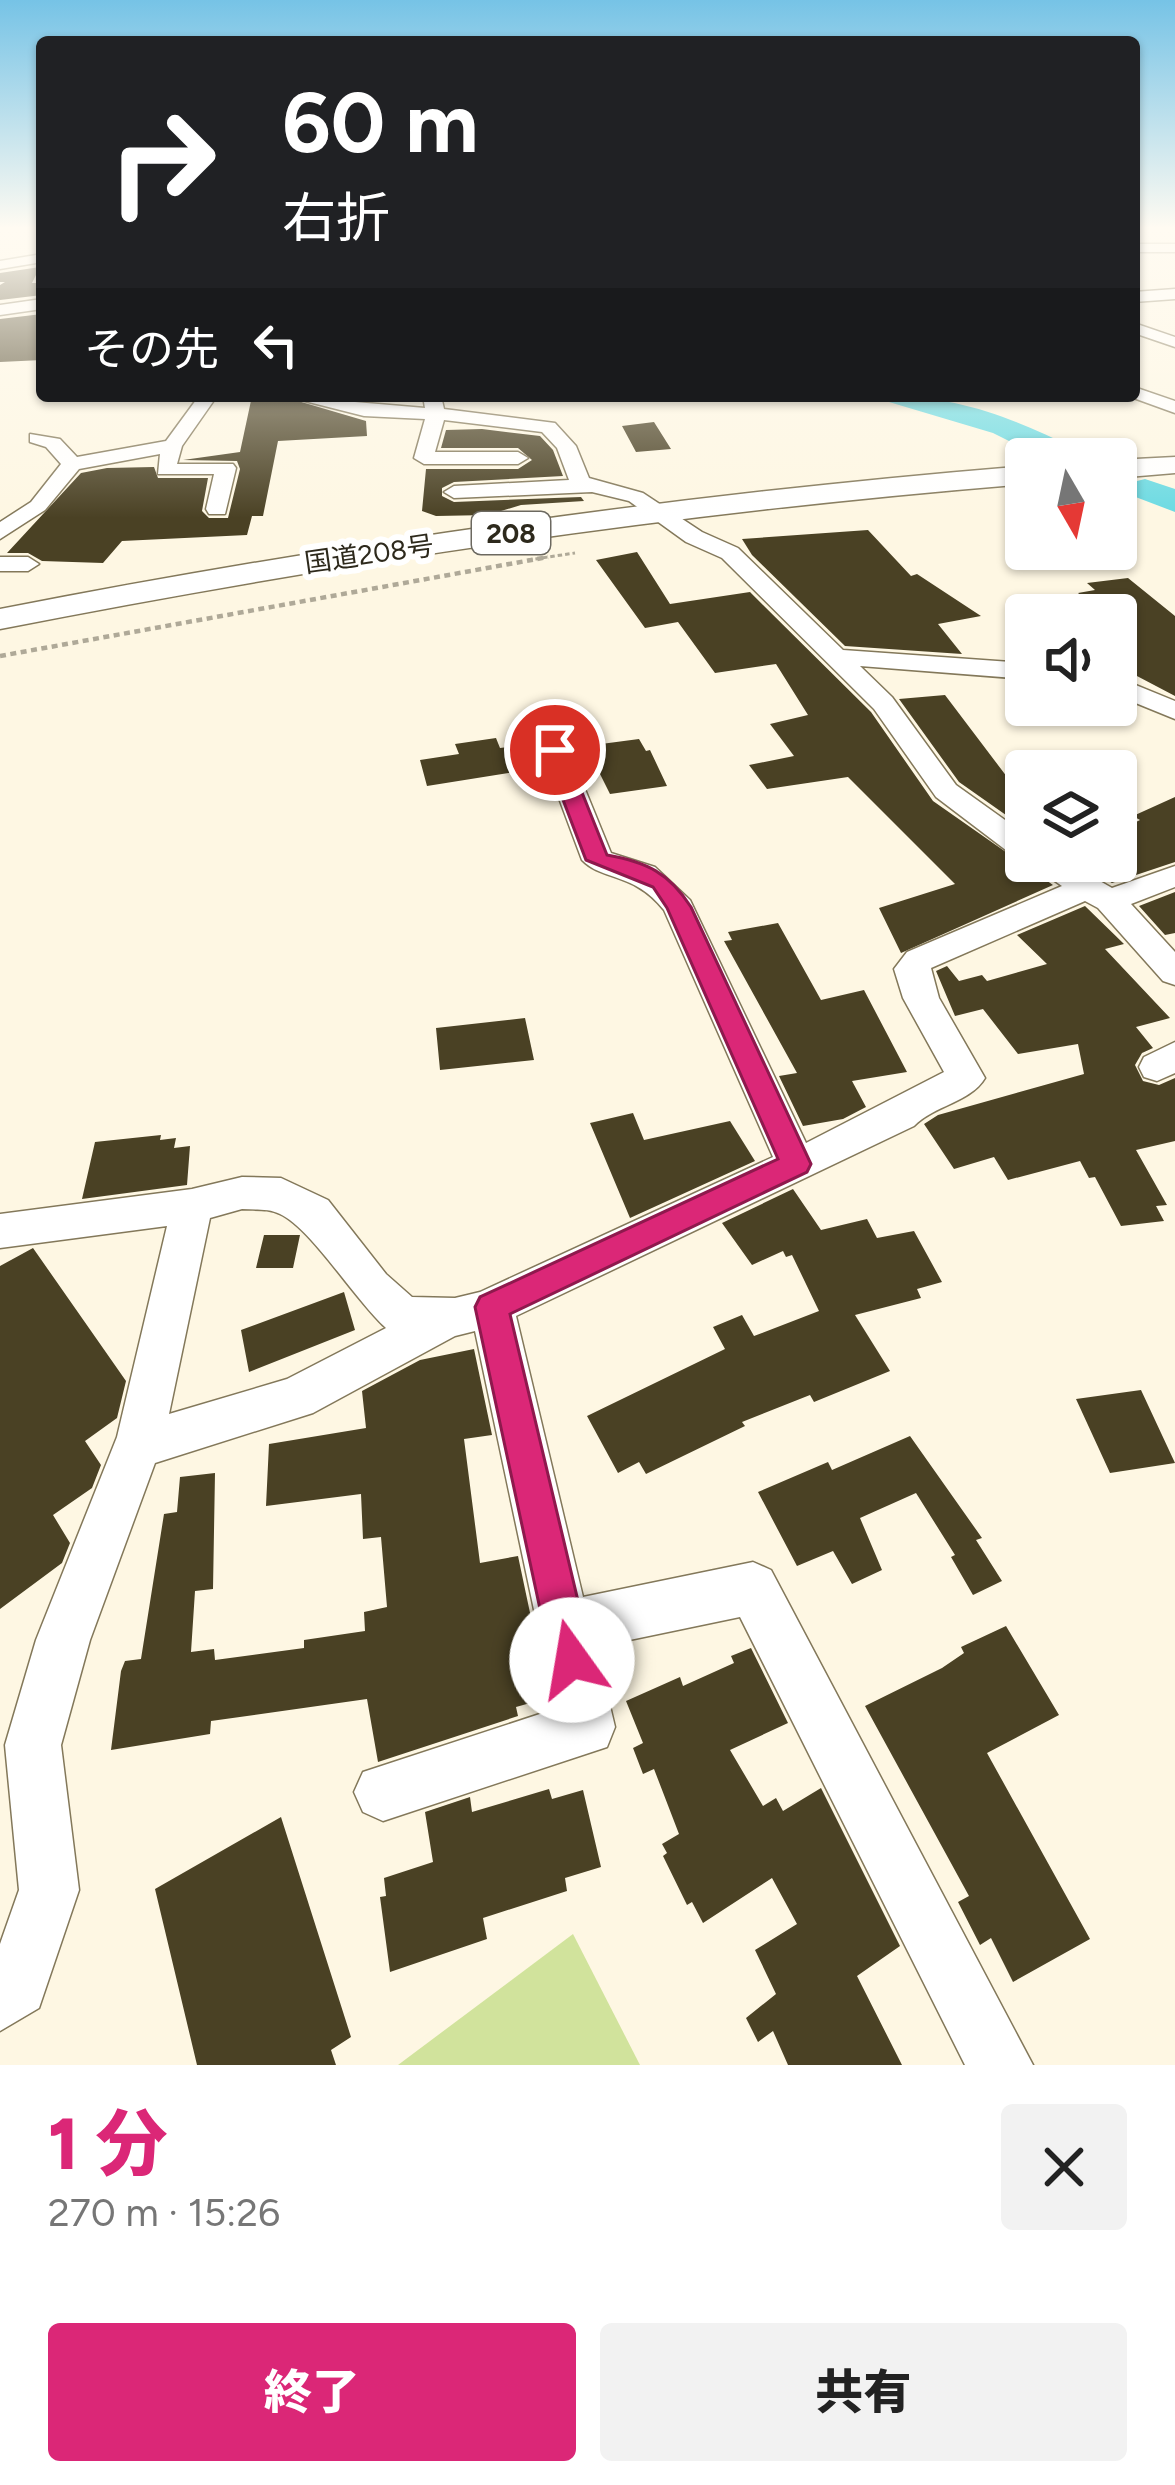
<!DOCTYPE html>
<html lang="ja">
<meta charset="utf-8">
<style>
body{margin:0;font-family:Figtree,"Noto Sans JP",sans-serif;background:#f2f2f2;color:#222;height:100vh;display:flex;flex-direction:column;font-size:45px;white-space:nowrap}
*{box-sizing:border-box;margin:0}
p{font-size:39px;color:#767676}
.icon{flex:none;width:66px;height:66px;fill:none;stroke:currentColor;stroke-width:2;stroke-linecap:round;stroke-linejoin:round}
.map{position:relative;height:2065px;overflow:hidden}
.details{display:flex;flex-direction:column;background:#fff;flex:1}
.details>*{flex:none}
.hud{position:absolute;left:36px;top:36px;width:1104px;height:366px;border-radius:12px;box-shadow:0 3px 9px #0004;background:#202124;color:#fff;overflow:hidden}
.needle{width:78px;rotate:171deg}
.tools{position:absolute;left:1005px;top:438px;display:grid;gap:24px}
.tools a{display:grid;place-items:center;width:132px;height:132px;border-radius:12px;background:#fff;box-shadow:0 3px 9px #0004;font-size:60px}
.pin{position:absolute;display:grid;place-items:center;width:102px;height:102px;color:#fff;margin:-51px;border:6px solid #fff;border-radius:50%;box-shadow:0 3px 12px #0007}
.me{position:absolute;width:132px;margin:-66px;rotate:347deg;stroke-linejoin:round;filter:drop-shadow(0 0 9px #0008)}
.turn{display:flex;align-items:center;gap:42px;height:252px;padding:0 48px;font-size:54px}
.turn .icon{width:156px;height:156px;stroke-width:2.5}
.turn b{display:block;font-size:84px;line-height:102px}
.then{display:flex;align-items:center;height:114px;padding:0 48px;background:#0003;gap:24px;font-size:45px}
.round{display:grid;place-items:center;flex:none;width:126px;height:126px;border-radius:12px;background:#f2f2f2}
.overview{display:flex;align-items:center;justify-content:space-between;height:204px;padding:0 48px}
h1{font-size:72px;font-weight:800;line-height:90px;color:#db2777}
.primary-button{display:flex;gap:24px;margin-top:auto;padding:24px 48px}
.primary-button a{flex:1;height:138px;border-radius:12px;background:#db2777;color:#fff;font-size:48px;font-weight:800;line-height:138px;text-align:center}
.primary-button a+a{background:#f2f2f2;color:#222}
.map>svg:first-child{display:block}
.green{fill:#d1e39c}
.lines{fill:none;stroke-linecap:round;stroke-linejoin:round}
.river{fill:#6bdae2;fill-rule:evenodd}
.building{fill:#4a4124}
.minor-casing{stroke:#83785a;stroke-width:3}
.highway-casing{stroke:#83785a;stroke-width:3}
.path-far1{stroke:#afa998;stroke-width:3;stroke-dasharray:4.5 3;stroke-linecap:butt}
.path{stroke:#afa998;stroke-width:4.5;stroke-dasharray:6 4.5;stroke-linecap:butt}
.minor{fill:#fff;fill-rule:evenodd}
.highway{fill:#fff;fill-rule:evenodd}
.route{fill:#db2777;stroke:#8e194d;stroke-width:3}
.labels{text-anchor:middle;dominant-baseline:central;stroke-width:12;stroke-linejoin:round;paint-order:stroke}
.shield{fill:#fff;stroke:#6c6960;stroke-width:3}
.shield-label{font-size:27px;font-weight:bold;fill:#2d291c}
.far-street-label{font-size:27px;fill:#2d291c;stroke:#fff}
</style>
<div class="map">
<svg width="1175" height="2065" viewBox="0 0 1175 2065">
<rect width="100%" height="100%" fill="#fef7e3"/>
<path class="green" d="M573 1934 640 2065H398Z"/>
<g class="lines">
<path class="river" d="M885 396C958 396 1011 417 1076 449L1080 456 1045 459 993 433 889 402Z
M1145 479 1175 489V512L1133 496 1128 489 1133 482Z"/>
</g>
<path class="building" d="M40 267 32 283H42V295L0 300V285L5 282H0V273Z
M42 314V360L0 362V319Z
M252 396H281L366 421 367 436 278 441 263 516H252L247 535 122 541 103 563 42 561 28 553H7L81 473 107 468 154 467 158 478H208L202 511 209 518H228L240 469 237 461 183 460 240 452Z
M654 422 671 449 636 452 622 426Z
M482 429 540 436 553 450 563 476 454 482 442 488V496L454 502 581 497 584 501 521 505 488 515 436 516 422 511 426 469H518L532 460 518 448H441L446 430Z
M868 530 911 576 917 574 981 616 938 624 962 654 845 646 752 555 742 539Z
M637 552 670 604 750 592 871 712 933 801 1053 885 901 953 879 908 955 884 848 777 767 789 749 765 794 756 770 724 808 715 776 664 715 673 678 622 645 628 596 560Z
M1128 578 1175 616V696L1116 665V615H1103L1078 593 1095 590 1087 583Z
M945 695 1026 802V829L959 782 899 699Z
M496 738 500 748 530 744 539 768 427 786 420 760 459 754 455 744Z
M639 739 646 751 650 750 667 786 610 794 586 746Z
M1175 797V862L1112 883 1074 861H1116V832L1140 820 1133 816Z
M1175 892V933L1165 935 1139 906Z
M1085 906 1124 944 1105 949 1170 1018 1136 1027 1153 1048 1142 1053 1135 1065 1143 1081 1159 1085 1175 1078V1141L1136 1150 1167 1205 1156 1206 1164 1221 1121 1226 1095 1177 1089 1178 1080 1161 1008 1180 994 1157 954 1169 924 1124 938 1115 1084 1074 1078 1044 1018 1054 983 1009 955 1016 936 971 947 966 959 981 982 975 987 981 1047 964 1017 935Z
M778 923 821 1000 864 990 907 1072 852 1081 866 1107 843 1119 803 1126 779 1076 797 1073 724 941 732 940 728 932Z
M525 1018 534 1060 440 1070 436 1028Z
M633 1113 644 1140 730 1121 755 1161 630 1218 590 1123Z
M161 1135 160 1140 176 1138 174 1148 190 1146 187 1185 82 1199 95 1142Z
M793 1189 821 1230 867 1219 877 1238 914 1231 942 1282 917 1289 921 1298 855 1315 890 1371 814 1402 810 1395 742 1422 745 1426 646 1474 639 1462 618 1473 587 1416 725 1349 713 1327 742 1315 754 1336 819 1311 792 1255 786 1257 783 1251 752 1265 722 1223Z
M264 1235H300L293 1268H256Z
M33 1248 126 1381 117 1418 85 1441 101 1465 92 1488 53 1515 70 1543 62 1563 0 1609V1266Z
M344 1292 355 1330 249 1372 241 1330Z
M474 1349 492 1435 464 1439 480 1563 518 1556 548 1698 516 1707 518 1716 378 1762 367 1699 211 1721 210 1734 111 1750 121 1671 125 1661 141 1659 164 1514 177 1512 180 1477 215 1473 213 1589 195 1591 191 1652 214 1649 215 1660 304 1648V1640L365 1631 364 1612 387 1607 381 1537 363 1539 361 1494 266 1506 269 1444 366 1428 362 1391 420 1360Z
M1141 1390 1175 1463 1110 1473 1076 1399Z
M910 1436 982 1538 976 1540 1002 1581 973 1595 951 1557 955 1555 916 1493 860 1518 882 1570 852 1584 833 1551 797 1566 758 1492 828 1462 832 1470Z
M1006 1626 1059 1715 987 1753 1090 1939 1013 1982 991 1938 980 1945 958 1902 969 1896 865 1706 942 1668 964 1653 961 1647Z
M751 1648 788 1723 730 1750 763 1806 776 1798 783 1811 821 1788 900 1946 857 1976 902 2065H788L773 2031 758 2042 746 2018 776 1994 755 1950 797 1924 772 1878 703 1923 692 1902 687 1905 663 1856 667 1853 662 1844 679 1834 654 1769 643 1774 633 1748 643 1743 626 1701 680 1677 683 1686 734 1663 731 1656Z
M549 1789 552 1799 583 1790 601 1867 565 1878 567 1891 483 1918 487 1939 390 1972 380 1897 386 1896 384 1878 433 1862 425 1812 470 1797 472 1812Z
M281 1817 351 2037 331 2050 336 2065H197L155 1889Z"/>
<g class="lines">
<defs>
<path id="minor" d="M1134 244H1175V252H1134Z
M42 254V262L0 269V261Z
M1175 289V299L1134 302V292Z
M42 299V309L0 315V305Z
M1134 323 1175 337V347L1134 333Z
M1134 387 1175 401V413L1128 396H1134Z
M199 396H217L182 446 177 464H233L236 468 225 514H209L206 509 214 474H158L160 454 79 469 45 510 0 539V522L31 502 61 464 46 447 30 442V434L60 439 77 457 166 441Z
M285 396 425 408 423 396H441L444 409 555 423 576 446 589 478 643 493 702 532 738 548 843 650 1026 663V679L860 666 892 697 956 785 1026 835V860L1015 857 936 797 874 709 722 558 686 542 629 501 592 492 454 498 444 492 454 486 569 480 557 448 542 432 444 420 435 452H518L528 458 518 464H424L414 458 425 419 364 416Z
M0 557H28L39 564 28 571H0Z
M1116 677 1175 701V719L1116 695Z
M555 742 569 750 611 853 655 867 690 900 806 1143 944 1072 903 998 894 969 907 952 1062 886 1026 861H1065L1112 888 1175 866V887L1131 904 1175 952V985L1163 981 1098 908 1085 901 931 968 939 998 985 1078C971 1102 933 1106 914 1126L516 1316 583 1597 753 1562 771 1570 1033 2065H965L740 1617 596 1647 615 1727 607 1747 383 1821 363 1812 354 1792 363 1772 555 1709 475 1331 455 1336 313 1413 155 1463 90 1640 61 1745 79 1890 39 2008 0 2031V1944L19 1890 5 1745 36 1640 117 1437 167 1226 0 1248V1214L192 1189 242 1177 281 1178 328 1200 386 1274 412 1297 455 1298 480 1292 773 1157 664 910C634 872 602 881 582 860L541 750ZM242 1209C255 1210 269 1208 280 1214 311 1228 355 1300 386 1328L287 1379 169 1414 210 1218Z
M1175 1042V1073L1157 1081 1144 1077 1139 1067 1144 1057Z"/>
<path id="highway" d="M1175 457V473L1116 478V460Z
M1026 466V484C681 512 340 562 0 629V609C340 543 681 494 1026 466Z"/>
</defs>
<use href="#minor" class="minor-casing"/>
<use href="#highway" class="highway-casing"/>
<path class="path-far1" d="M528 560 575 553"/>
<path class="path" d="M0 656 548 557"/>
<use href="#minor" class="minor"/>
<use href="#highway" class="highway"/>
</g>
<linearGradient id="sky" x2="0" y2="1"><stop stop-color="#76c3e6"/><stop offset="0.44" stop-color="#fffbf2"/><stop offset="1" stop-color="#fffbf2" stop-opacity="0"/></linearGradient>
<rect width="1175" height="518" fill="url(#sky)"/>
<path class="route" d="M555 744 565 750 607 855C647 862 669 873 691 907L811 1164 807 1172 510 1314 592 1660 586 1675 572 1681 557 1675 551 1660 475 1307 480 1297 778 1159 667 908 653 887 586 860 544 750Z"/>
<g class="labels">
<rect class="shield" x="472" y="512" width="78" height="42" rx="9"/>
<g class="shield-label">
<text x="511" y="533">208</text>
</g>
<g class="far-street-label">
<text transform="translate(369 554) rotate(-8)">国道208号</text>
</g>
</g>
</svg>
<div class="tools">
<a><svg class="needle" viewBox="-14 -14 28 28"><path d="M0-13l5 13h-10z" fill="#e53935"/><path d="M0 13l5-13h-10z" fill="#767676"/></svg></a>
<a><svg class="icon" aria-label="sound" viewBox="0 0 24 24"><path d="M4 9h4l5-4v14l-5-4H4zM17 9q2 3 0 6"/></svg></a>
<a><svg class="icon" aria-label="layers" viewBox="0 0 24 24"><path d="M12 4l9 5-9 5-9-5zM3 14l9 5 9-5"/></svg></a>
</div>
<div class="pin" style="left:555px;top:750px;background:#d93025"><svg class="icon" aria-label="arrive" viewBox="0 0 24 24"><path d="M6 21V4h12l-3 4 3 4H6"/></svg></div>
<svg class="me" style="left:572px;top:1660px" viewBox="-20 -20 40 40"><circle r="19" fill="#fff"/><path d="M0-13L10 11 0 6-10 11z" fill="#db2777"/></svg>
<div class="hud">
<div class="turn"><svg class="icon" aria-label="right" viewBox="0 0 24 24"><path d="M7 20v-9h11M14 6l5 5-5 5"/></svg><div><b>60 m</b>右折</div></div>
<div class="then">その先<svg class="icon" aria-label="left" viewBox="0 0 24 24"><path d="M17 20v-9H6M10 6l-5 5 5 5"/></svg></div>
</div>
</div>
<section class="details">
<div class="overview"><div><h1>1 分</h1><p>270 m · 15:26</p></div><a class="round"><svg class="icon" aria-label="close" viewBox="0 0 24 24"><path d="M6 6l12 12M18 6L6 18"/></svg></a></div>
<div class="primary-button"><a>終了</a><a>共有</a></div>
</section>
